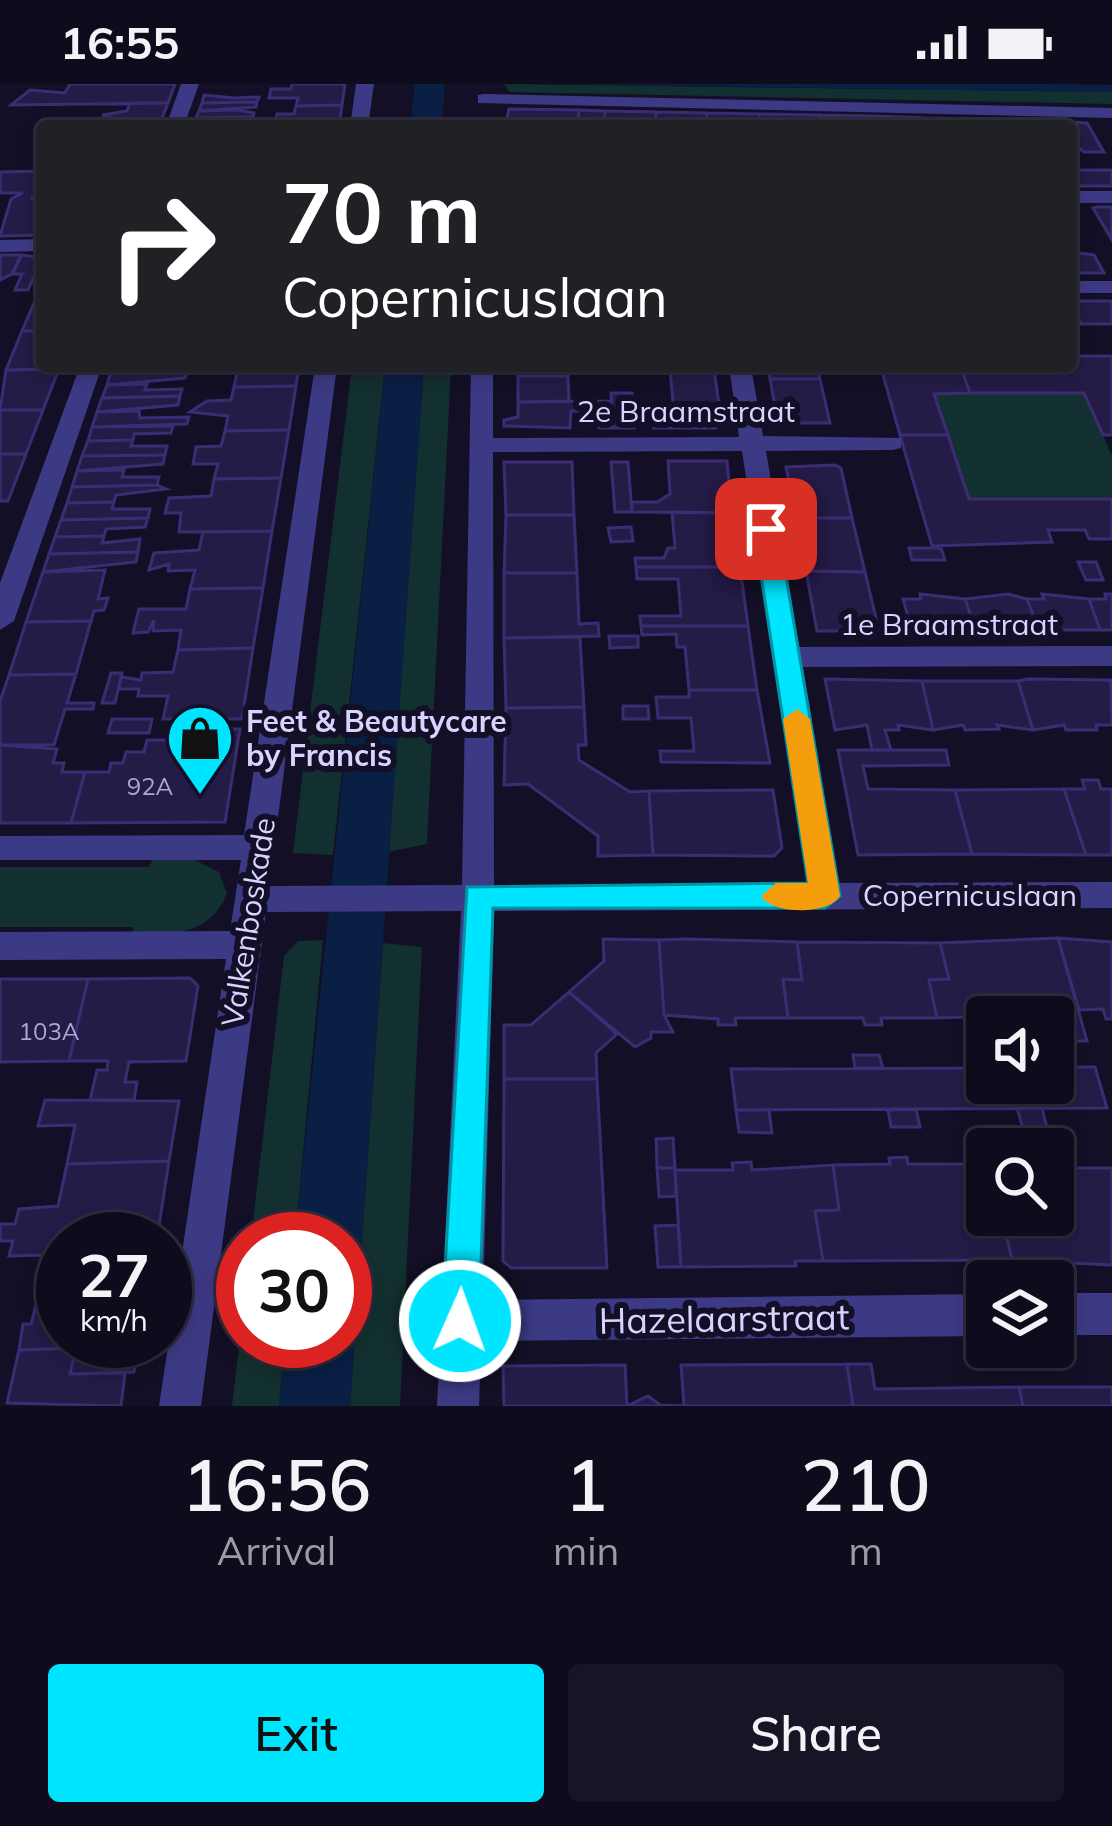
<!DOCTYPE html>
<style>
body{margin:0;font-family:Mulish,sans-serif;background:#171425;color:#f1f3f6;height:100vh;display:flex;flex-direction:column;font-size:45px;white-space:nowrap}
*{box-sizing:border-box;margin:0}
p{font-size:39px;color:#9b9ba3}
.icon{flex:none;width:66px;height:66px;fill:none;stroke:currentColor;stroke-width:2;stroke-linecap:round;stroke-linejoin:round}
.map{position:relative;height:1322px;overflow:hidden}
.sheet{display:flex;flex-direction:column;background:#0e0b1c;flex:1}
.sheet>*{flex:none}
.top-card{position:absolute;left:36px;top:36px;width:1041px;height:252px;border-radius:12px;box-shadow:0 6px 18px #0003,0 0 0 3px #2e2b3b;background:#202124;color:#fff;overflow:hidden}
.controls{position:absolute;left:966px;top:912px;display:grid;gap:24px}
.controls a{display:grid;place-items:center;width:108px;height:108px;border-radius:12px;background:#0e0b1c;box-shadow:0 6px 18px #0003,0 0 0 3px #2e2b3b;font-size:60px}
.speed{position:absolute;left:36px;top:1128px;display:flex;gap:24px;font-size:60px;font-weight:700;text-align:center}
.speed>*{display:grid;place-content:center;width:156px;height:156px;border-radius:50%;background:#0e0b1c;box-shadow:0 6px 18px #0003,0 0 0 3px #2e2b3b;line-height:1}
.speed small{font-size:30px;font-weight:400}
.speed .limit{border:18px solid #d22;background:#fff;color:#111}
.pin{position:absolute;display:grid;place-items:center;width:102px;height:102px;color:#fff;margin:-51px;border-radius:24px;box-shadow:0 6px 18px #0006}
.me{position:absolute;width:132px;margin:-66px;rotate:2deg;stroke-linejoin:round;filter:drop-shadow(0 0 9px #0008)}
.turn{display:flex;align-items:center;gap:42px;height:252px;padding:0 48px;font-size:54px}
.turn .icon{width:156px;height:156px;stroke-width:2.5}
.turn b{display:block;font-size:84px;line-height:102px}
.eta{display:flex;justify-content:space-evenly;align-items:center;height:204px;text-align:center}
.eta b{font-size:72px;font-weight:600;line-height:84px}
.action{display:flex;gap:24px;margin-top:auto;padding:24px 48px}
.action a{flex:1;height:138px;border-radius:12px;background:#00e5ff;color:#111;font-size:48px;font-weight:600;line-height:138px;text-align:center}
.action a+a{background:#171425;color:#f1f3f6}
.status{display:flex;justify-content:space-between;align-items:center;height:84px;padding:0 60px;background:#0e0b1c;direction:ltr}
.status svg{height:33px;fill:currentColor}
.map>svg:first-child{display:block}
.green{fill:#12302f}
.water{fill:#0a1f44}
.building{fill:#241b47;stroke:#3b2d73;stroke-width:3}
.lines{fill:none;stroke-linecap:round;stroke-linejoin:round}
.minor{fill:#3d3a85;fill-rule:evenodd}
.route{fill:#00e5ff;stroke:#0095a6;stroke-width:3}
.slow{fill:#f59e0b}
.labels{text-anchor:middle;dominant-baseline:central;stroke-width:12;stroke-linejoin:round;paint-order:stroke}
.number-label{font-size:24px;fill:#aca6d1}
.street-label{font-size:30px;fill:#d9d4ff;stroke:#130f26}
.poi-label{font-size:30px;font-weight:bold;fill:#d9d4ff;stroke:#130f26;text-anchor:start}
.near-street-label{font-size:36px;fill:#d9d4ff;stroke:#130f26}
</style>
<div class="status"><b>16:55</b><svg viewBox="0 0 49 12"><path d="M0 12V9h3v3zM5 12V6h3v6zM10 12V3h3v9zM15 12V0h3v12zM26 1h20v11H26zM47 4h2v5h-2z"/></svg></div>
<div class="map">
<svg width="1112" height="1322" viewBox="0 0 1112 1322">
<rect width="100%" height="100%" fill="#130f26"/>
<path class="green" d="M504 0 1112 8V20L509 8Z
M352 282H385L333 771 293 769Z
M424 282H451L427 760 388 768Z
M1084 309 1112 372V415H969L934 310Z
M152 776H195L219 788 227 809C212 851 171 851 132 851L133 843H0V783H149Z
M323 856 295 1155H251L284 872 298 857Z
M383 859 422 863 400 1322H350Z
M243 1229V1257H285L279 1322H232Z"/>
<path class="water" d="M415 0H445L442 42H410Z
M549 0H1052L1112 1V8Z
M385 282H424L350 1322H279L285 1257H345V1155H295Z"/>
<path class="building" d="M70 0H175L168 19 11 21 30 6 65 9Z
M292 0H345L342 21 296 22 298 14H269L271 5H291Z
M204 11 234 14 259 13 257 18 202 19Z
M257 18 256 23 199 27 202 19Z
M130 19H168L159 42H120L123 37 102 31 127 27Z
M342 21 339 42 275 40 277 30H294L296 22Z
M238 26 254 29 253 33 196 34 199 27Z
M579 26 605 27 604 42H577Z
M579 26 578 35 505 42 509 25Z
M605 27 656 28V42H604Z
M656 28 707 29V42H656Z
M707 29 759 30 760 42H707Z
M759 30 820 31 822 42H760Z
M820 31 872 32 874 42H822Z
M872 32 925 34 927 42H874Z
M253 33 251 39 194 42 196 34Z
M925 34 975 35 978 42H927Z
M975 35 1028 36 1031 42H978Z
M1028 36 1087 39 1104 68H1084L1071 58V42H1031Z
M1071 86H1112V102H1071Z
M42 87V109L31 114H42V151L0 152 11 115 23 109H0V88Z
M1097 123H1112V156L1093 124Z
M1071 168 1094 171 1104 189H1071Z
M0 171H21L12 190 0 196Z
M22 171 42 174 28 206H15L22 190H12Z
M37 212H42V247H22Z
M1071 217H1112V240H1081Z
M22 247H42V282L59 285 6 286Z
M1071 272H1112V351H1103L1084 309H970L961 284 1071 282Z
M113 282H188L187 287 111 288Z
M299 282 296 302 234 303 237 289H199L201 282Z
M574 282 568 292H523V282Z
M767 282H817L820 295H770Z
M894 282 961 284 970 309 934 310 948 351H900L882 287H895Z
M59 285 43 326H0L6 286Z
M714 285 720 328 674 329 670 285Z
M187 287 185 294 107 301 111 288Z
M518 292H568L569 317 518 318Z
M770 295H820L830 339H778Z
M147 300 145 306 182 305 180 312 102 314 107 301Z
M296 302 289 346 225 347 228 332 190 328 207 317 231 316 234 303Z
M611 309H632L634 344H613Z
M180 312 178 321 97 328 102 314Z
M611 317 613 344H599L598 327H571L570 344 504 342V336L518 333V318Z
M0 326H43L26 370H0Z
M139 327 140 334 189 333 187 340 92 343 97 328Z
M720 328 716 344H654L652 331Z
M173 342 171 349 134 350 133 356 88 357 92 343Z
M289 346 281 394 214 395 218 380H193L196 363 221 362 225 347Z
M900 351H948L969 415H1112V455H1089L1085 446H1048L1052 458 932 462Z
M133 356 131 362H167L165 371 82 372 88 357Z
M0 370H26L8 417H0Z
M165 371 163 380 77 387 82 372Z
M668 377H727L732 429 632 428V418H657L670 410Z
M504 378H572L574 431H506Z
M611 378H628L632 428H615Z
M835 381 841 384 852 434H796L786 383Z
M124 386 122 393H159L157 401 72 403 77 387Z
M281 394 272 447 179 448 181 429H165L169 414 211 412 214 395Z
M157 401 166 405 116 411 114 418 67 419 72 403Z
M114 418 112 425H150L148 434 61 436 67 419Z
M672 428 732 429 740 483H636L635 474H664L668 464H675Z
M506 431H574L577 489H504Z
M148 434 145 443 106 445 104 452 55 453 61 436Z
M796 434H852L865 488 806 487Z
M631 443 633 457 611 458 608 444Z
M272 447 263 504 190 505 195 486 168 487 169 480 149 486 154 469 199 466 203 448Z
M104 452 102 459 140 455 138 468 49 470 55 453Z
M909 464H941L945 476H912Z
M138 468 136 478 43 488 49 470Z
M1078 478H1096L1103 496H1086Z
M636 483H740L748 542H641L640 532H681L678 495H637Z
M105 486 98 515 108 514 104 526 94 527 91 537 26 538 43 488Z
M806 487 865 488 879 547H817Z
M504 489H577L579 540 598 539 599 552 504 554Z
M263 504 253 564 178 566 181 546 153 547 154 536 148 548 133 549 139 525H186L190 505Z
M920 510 965 515 976 546H912L903 515H921Z
M1008 510 1027 515 1039 546H976L965 515Z
M1042 510 1089 515 1100 546H1039L1027 515H1044Z
M1105 510H1112V546H1100L1089 515H1106Z
M91 537 76 590 9 591 26 538Z
M641 542H748L757 606H689L685 563H677L676 550 642 551Z
M609 552H638V563L610 564Z
M580 553 584 623 506 624 504 554Z
M253 564 242 635H163L168 612H138L139 605H119L121 593 141 596 142 589 173 588 178 566Z
M111 589H122L115 619H102Z
M76 590 67 619H94L93 625H65L54 661H0V617L9 591Z
M825 595 922 597 933 646 898 641 899 646H885L891 666H872L867 641 835 646Z
M1028 595 1111 596 1112 641H1096L1097 646H1066L1064 641 1033 646 1018 597Z
M922 597H1018L1033 646 997 641 999 645 965 646 963 641 933 646Z
M689 606H757L770 679 661 678 660 667H694L691 634H658L656 613H689Z
M648 622 649 635H623V622Z
M584 623 586 661H578L579 676 630 708 649 707 653 771 598 772V752L528 700 504 701 506 624Z
M112 635H152L149 649H108Z
M178 645H240L225 738 71 739 85 688H109L111 679H123L126 668H144L147 656H176Z
M0 661 57 665 53 679H64L62 688H85L71 739H0Z
M838 666H946L949 681 863 682 868 705 955 706 972 770 858 771Z
M1082 696H1098L1101 705H1112V771H1086L1064 705H1085Z
M1064 705 1086 771 972 770 955 706Z
M773 706 782 764 774 772 653 771 649 707Z
M1058 854 1087 957H1063L1054 930 937 934 929 896 949 895 940 859Z
M1058 854 1112 858V935H1106L1103 925 1079 926Z
M603 855 659 856 664 931 673 948H651V954L635 963 569 908 604 877Z
M686 855 797 858 802 896 783 895 788 934H735L736 941H718V935L664 931 659 856Z
M797 858 940 859 949 895 929 896 937 934H881L882 941H865L863 934H788L783 895 802 896Z
M190 894 198 902 186 977 129 978 125 998H137L134 1016H90L97 986H107L108 977H69L88 895Z
M0 895H88L69 977 0 978Z
M569 908 617 950 596 969 597 995H504V941H531Z
M853 971H879L883 984H855Z
M1053 983H1095L1107 1024 736 1026 731 985 987 984V999H1053Z
M504 995H597L607 1184H511L503 1177Z
M45 1016 179 1017 169 1077 67 1080 75 1041 38 1042Z
M1017 1024H1042L1048 1048H1024Z
M916 1025 920 1043H891L888 1026Z
M736 1026H769L772 1049 739 1048Z
M673 1054 675 1084H657L656 1055Z
M985 1063 987 1126H978L967 1064Z
M1053 1066 1056 1077H1064L1066 1084H1112V1181L1012 1176 1002 1131H1053Z
M907 1073 908 1080H966L978 1126 1002 1131 1012 1176 823 1177 815 1127 839 1126 833 1081 890 1080 889 1074Z
M169 1077 157 1155H63V1216L37 1217 46 1171 9 1172 13 1157H0V1140H15L19 1125 58 1122 67 1080Z
M751 1078 752 1086 833 1081 839 1126 815 1127 823 1177H795L796 1182 681 1183 675 1086H733L732 1079Z
M657 1084H675L676 1112 659 1113Z
M678 1141 681 1183H658L655 1142Z
M63 1216V1257H131L139 1261 134 1288 70 1290 76 1264 19 1266 23 1240H31L37 1217Z
M76 1264 70 1290 125 1289 121 1322 7 1319 19 1266Z
M847 1280 853 1322H684L681 1281Z
M847 1280H871L875 1305 1019 1303 1023 1322H853Z
M625 1281 627 1322 648 1312 660 1321 684 1322H504L503 1282Z
M1019 1303H1112V1322H1023Z"/>
<g class="lines">
<path class="minor" d="M181 0H199L184 42H166Z
M356 0H374L368 42H350Z
M484 10 1112 24V34L478 19V11Z
M1071 107H1112V119H1071Z
M42 155V167L0 168V156Z
M1071 197H1112V209H1071Z
M80 282H102L14 537 0 546V499Z
M315 282H337L269 802 462 801 471 282H493V354L739 353 729 282H751L763 352 901 354V364L892 366 766 367 799 563 1112 562V582L803 583 839 799 1112 798V824L494 827 483 1216 987 1210V1252L481 1257 479 1322H437L461 827 266 828 201 1322H159L226 875 0 876V848L230 847 241 776H0V752L244 751ZM742 367 807 799 494 801 493 368Z
M1053 1209H1112V1251H1053Z"/>
</g>
<path class="route" d="M766 438 778 445 840 812 825 824H493L479 1237 474 1250 460 1255 447 1250 442 1237 467 803 808 799 754 445Z"/>
<path class="slow" d="M797 625 810 635 840 812C829 831 772 831 761 812L776 799H808L783 635Z"/>
<defs>
<symbol id="shop-pin" viewBox="-11 -11 22 30"><path d="M0 17L-7.5 6A9.5 9.5 0 1 1 7.5 6Z" fill="#00e5ff" stroke="#130f26"/><path d="M-5-2.5h2.3a2.7 3.5 0 0 1 5.4 0H5L5.5 6h-11ZM-1.5-2.5h3a1.5 2.3 0 0 0-3 0Z" fill="#111"/></symbol>
</defs>
<g fill-rule="evenodd">
<use href="#shop-pin" x="162" y="616" width="76" height="104"/>
</g>
<g class="labels">
<g class="number-label">
<text x="150" y="702">92A</text>
<text x="49" y="947">103A</text>
</g>
<g class="street-label">
<text x="686" y="327">2e Braamstraat</text>
<text x="949" y="540">1e Braamstraat</text>
<text x="970" y="811">Copernicuslaan</text>
<text transform="translate(248 838) rotate(-81)">Valkenboskade</text>
</g>
<g class="poi-label">
<text x="246" y="637">Feet &amp; Beautycare<tspan x="246" dy="34">by Francis</tspan></text>
</g>
<g class="near-street-label">
<text transform="translate(724 1234) rotate(-1)">Hazelaarstraat</text>
</g>
</g>
</svg>
<div class="controls">
<a><svg class="icon" aria-label="sound" viewBox="0 0 24 24"><path d="M4 9h4l5-4v14l-5-4H4zM17 9q2 3 0 6"/></svg></a>
<a><svg class="icon" aria-label="search" viewBox="0 0 24 24"><circle cx="10" cy="10" r="6"/><path d="M15 15l6 6"/></svg></a>
<a><svg class="icon" aria-label="layers" viewBox="0 0 24 24"><path d="M12 4l9 5-9 5-9-5zM3 14l9 5 9-5"/></svg></a>
</div>
<div class="speed"><div>27<small>km/h</small></div><div class="limit">30</div></div>
<div class="pin" style="left:766px;top:445px;background:#d93025"><svg class="icon" aria-label="arrive" viewBox="0 0 24 24"><path d="M6 21V4h12l-3 4 3 4H6"/></svg></div>
<svg class="me" style="left:460px;top:1237px" viewBox="-20 -20 40 40"><circle r="17" fill="#00e5ff" stroke="#fff" stroke-width="3"/><path d="M0-11L8 9 0 5-8 9z" fill="#fff"/></svg>
<div class="top-card">
<div class="turn"><svg class="icon" aria-label="right" viewBox="0 0 24 24"><path d="M7 20v-9h11M14 6l5 5-5 5"/></svg><div><b>70 m</b>Copernicuslaan</div></div>
</div>
</div>
<section class="sheet">
<div class="eta">
<div><b>16:56</b><p>Arrival</p></div>
<div><b>1</b><p>min</p></div>
<div><b>210</b><p>m</p></div>
</div>
<div class="action"><a>Exit</a><a>Share</a></div>
</section>
